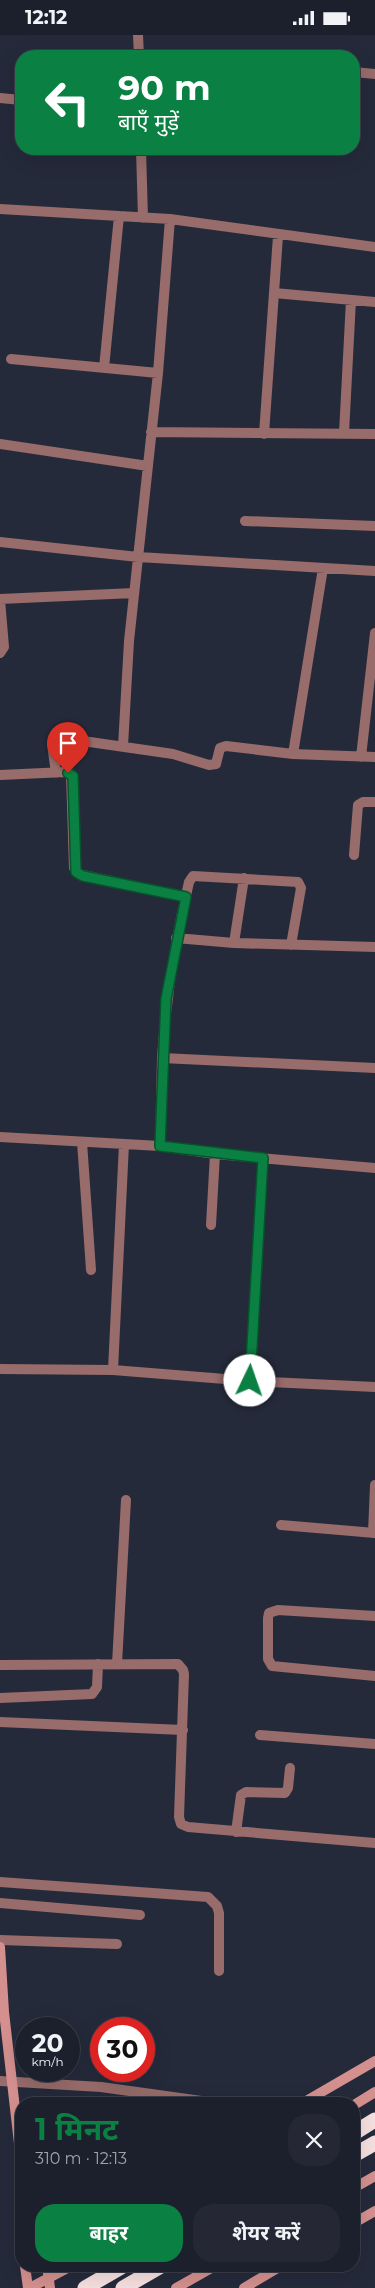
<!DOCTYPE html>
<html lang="hi">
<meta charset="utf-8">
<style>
body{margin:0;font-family:Montserrat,"Noto Sans Devanagari",sans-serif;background:#252834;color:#f1f3f6;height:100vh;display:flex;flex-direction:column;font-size:19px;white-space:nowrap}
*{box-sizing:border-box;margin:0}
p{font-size:16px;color:#a0a3a9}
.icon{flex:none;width:28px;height:28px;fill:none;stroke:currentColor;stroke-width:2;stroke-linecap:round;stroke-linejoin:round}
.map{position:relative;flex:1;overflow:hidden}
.side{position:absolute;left:15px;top:2062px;width:345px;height:175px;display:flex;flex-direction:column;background:#1c202c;border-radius:20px;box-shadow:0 5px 20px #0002,0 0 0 1px #3a3e48}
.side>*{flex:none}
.guide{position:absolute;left:15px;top:15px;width:345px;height:105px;border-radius:20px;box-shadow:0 5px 20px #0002,0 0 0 1px #3a3e48;background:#0b8043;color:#fff;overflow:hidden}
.speed{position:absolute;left:15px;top:1982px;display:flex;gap:10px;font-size:25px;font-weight:700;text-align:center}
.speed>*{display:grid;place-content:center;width:65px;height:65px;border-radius:50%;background:#1c202c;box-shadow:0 5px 20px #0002,0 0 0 1px #3a3e48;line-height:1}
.speed small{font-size:12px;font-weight:400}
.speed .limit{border:8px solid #d22;background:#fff;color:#111}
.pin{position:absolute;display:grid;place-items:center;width:42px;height:42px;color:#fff;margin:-51px -21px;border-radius:50% 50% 50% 0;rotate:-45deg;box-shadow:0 0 5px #0007}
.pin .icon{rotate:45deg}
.me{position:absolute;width:55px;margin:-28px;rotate:3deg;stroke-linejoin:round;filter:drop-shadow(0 0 4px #0008)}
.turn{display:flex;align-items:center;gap:18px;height:105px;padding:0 20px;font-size:22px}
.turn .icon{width:65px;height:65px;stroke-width:2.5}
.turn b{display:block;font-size:35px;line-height:42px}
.round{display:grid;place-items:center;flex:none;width:52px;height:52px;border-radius:20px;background:#252834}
.overview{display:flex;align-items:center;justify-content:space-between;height:85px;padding:0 20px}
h1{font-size:30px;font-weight:700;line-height:38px;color:#0b8043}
.action{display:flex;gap:10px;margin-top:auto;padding:10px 20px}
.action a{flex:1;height:58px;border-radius:20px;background:#0b8043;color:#fff;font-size:20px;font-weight:700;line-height:58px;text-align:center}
.action a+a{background:#252834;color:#f1f3f6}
.status{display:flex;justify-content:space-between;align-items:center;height:35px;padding:0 25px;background:#1c202c;direction:ltr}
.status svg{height:14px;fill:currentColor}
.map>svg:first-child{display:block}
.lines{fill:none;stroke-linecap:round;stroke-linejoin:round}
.street{stroke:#976c6a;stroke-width:10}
.secondary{stroke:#d4908e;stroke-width:10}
.highway{stroke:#f6e0df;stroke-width:15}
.route-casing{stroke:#07532c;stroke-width:12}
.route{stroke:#0b8043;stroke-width:9}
</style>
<div class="status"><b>12:12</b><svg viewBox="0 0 49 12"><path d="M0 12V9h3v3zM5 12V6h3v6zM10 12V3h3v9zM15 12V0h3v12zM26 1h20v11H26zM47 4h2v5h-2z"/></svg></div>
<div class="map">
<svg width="375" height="2253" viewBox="0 0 375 2253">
<rect width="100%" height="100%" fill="#252a3b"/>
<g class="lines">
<path class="street" d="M138 0 139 21
M354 37 375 39
M0 63 21 65
M141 114 143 183
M0 174 170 184 375 212
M274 258 375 267
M11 324 158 338
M104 333 119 181
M151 397 375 399
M344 398 351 265
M264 399 278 201
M0 409 148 431
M245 486 375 491
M0 507 138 522 375 536
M0 564 134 558
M0 618 4 612 0 565
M123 711 129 606 158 338 170 184
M293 719 323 533
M361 722 375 598
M56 738 52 709 54 705 62 703 173 719 209 730 216 729 220 713 226 711 293 719 375 722
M0 740 65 737 71 739 74 833 78 839 185 862
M354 820 358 770 363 767H375
M176 903 234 908 375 912
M234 908 244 843
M162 1023C166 963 175 906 189 847L193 841 298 847 301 853 291 910
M0 1102 160 1111 162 1023 375 1033
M82 1107 91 1235
M160 1111 215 1119 375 1133
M211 1190 215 1119
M0 1334 113 1335 250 1346 375 1352
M113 1335 124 1109
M250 1346 263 1123
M281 1490 375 1498
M373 1498 375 1450
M375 1581 278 1575 269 1578 268 1583V1624L272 1631 375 1641
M117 1629 126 1465
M0 1630 178 1629 183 1635 184 1639 179 1782 181 1789 188 1792 375 1808
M0 1663 92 1659 97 1652 98 1629
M0 1687 183 1695
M260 1700 375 1709
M236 1797 241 1760 246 1757 285 1758 288 1753 290 1733
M0 1847 208 1862 217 1871 219 1878V1936
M0 1868 140 1880
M0 1905 117 1909
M0 2046 101 2052 223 2069"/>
<path class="secondary" d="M0 1912 4 1977 21 2126
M301 2069 375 2026
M354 2070 375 2057
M354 2153 375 2141
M354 2188 375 2176
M25 2231 28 2253
M47 2231 50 2253
M30 2253 71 2231
M176 2253 215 2231
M244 2253 281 2231"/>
<path class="highway" d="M354 2098 375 2085
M354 2120 375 2108
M85 2253 123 2231
M123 2253 161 2231"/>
</g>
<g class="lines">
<defs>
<path id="route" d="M68 738 73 741 76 837 83 841 186 862 166 964 160 1111 263 1123 250 1346"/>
</defs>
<use href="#route" class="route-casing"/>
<use href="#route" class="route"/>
</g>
</svg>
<div class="speed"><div>20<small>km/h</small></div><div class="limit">30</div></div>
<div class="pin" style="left:68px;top:738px;background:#d93025"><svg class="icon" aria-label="arrive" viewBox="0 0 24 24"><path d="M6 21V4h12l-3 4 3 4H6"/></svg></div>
<svg class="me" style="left:250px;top:1346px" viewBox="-20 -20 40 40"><circle r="19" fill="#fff"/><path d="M0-13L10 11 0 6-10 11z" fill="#0b8043"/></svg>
<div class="guide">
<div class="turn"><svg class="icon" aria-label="left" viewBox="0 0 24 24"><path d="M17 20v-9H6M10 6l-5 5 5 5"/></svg><div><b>90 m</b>बाएँ मुड़ें</div></div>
</div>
<section class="side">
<div class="overview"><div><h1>1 मिनट</h1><p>310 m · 12:13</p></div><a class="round"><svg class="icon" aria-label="close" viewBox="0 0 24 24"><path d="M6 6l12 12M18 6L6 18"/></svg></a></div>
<div class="action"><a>बाहर</a><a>शेयर करें</a></div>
</section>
</div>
